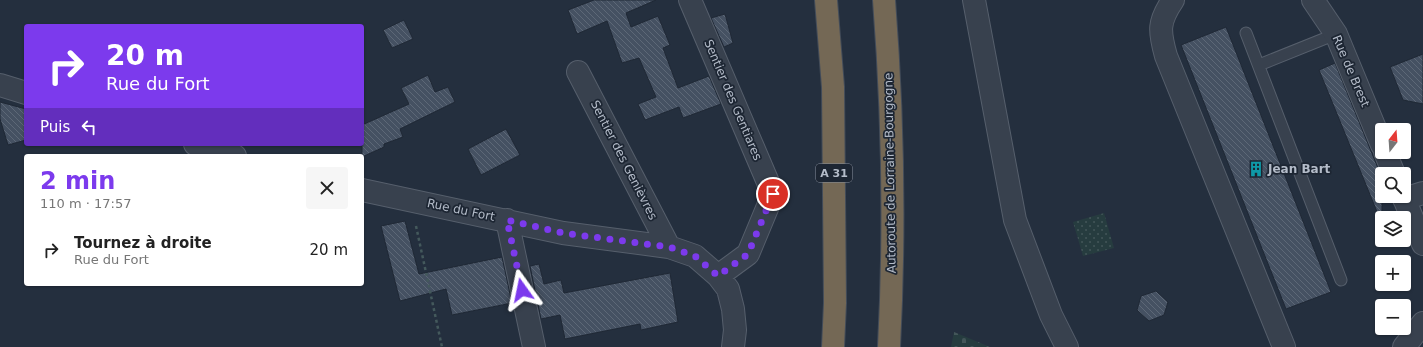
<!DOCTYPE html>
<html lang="fr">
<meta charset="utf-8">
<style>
body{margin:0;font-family:"DejaVu Sans",sans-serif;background:#f6f6f6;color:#222;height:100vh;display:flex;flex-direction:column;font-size:15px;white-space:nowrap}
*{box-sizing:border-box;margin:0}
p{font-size:13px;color:#767676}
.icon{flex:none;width:22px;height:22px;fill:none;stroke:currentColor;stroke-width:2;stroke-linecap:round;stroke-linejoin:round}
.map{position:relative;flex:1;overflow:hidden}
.drawer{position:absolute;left:24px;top:154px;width:340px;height:132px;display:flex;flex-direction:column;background:#fff;border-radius:4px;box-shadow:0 1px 3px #0004}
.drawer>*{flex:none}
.guide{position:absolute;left:24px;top:24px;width:340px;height:122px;border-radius:4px;box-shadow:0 1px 3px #0004;background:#7c3aed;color:#fff;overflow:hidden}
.needle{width:26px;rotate:17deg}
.buttons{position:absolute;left:1375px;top:123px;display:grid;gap:8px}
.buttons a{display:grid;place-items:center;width:36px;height:36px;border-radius:4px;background:#fff;box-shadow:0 1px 3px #0004;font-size:20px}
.pin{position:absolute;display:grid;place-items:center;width:34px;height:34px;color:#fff;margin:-17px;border:2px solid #fff;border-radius:50%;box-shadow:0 1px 4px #0007}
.me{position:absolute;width:44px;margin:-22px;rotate:348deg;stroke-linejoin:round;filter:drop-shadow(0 0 3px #0008)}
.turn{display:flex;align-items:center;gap:14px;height:84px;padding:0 16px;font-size:18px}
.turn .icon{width:52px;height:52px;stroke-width:2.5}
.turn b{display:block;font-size:28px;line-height:34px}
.then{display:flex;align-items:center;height:38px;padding:0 16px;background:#0003;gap:8px;font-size:15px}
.round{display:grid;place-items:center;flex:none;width:42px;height:42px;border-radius:4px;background:#f6f6f6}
.headline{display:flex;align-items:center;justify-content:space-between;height:68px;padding:0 16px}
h1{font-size:24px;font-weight:800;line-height:30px;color:#7c3aed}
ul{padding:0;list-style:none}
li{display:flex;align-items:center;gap:12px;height:56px;padding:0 16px}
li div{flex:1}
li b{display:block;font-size:15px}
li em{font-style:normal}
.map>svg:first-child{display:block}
.cemetery{fill:url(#cemetery-stones)}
.park{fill:url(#park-dots)}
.building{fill:url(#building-back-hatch);stroke:#1f2835}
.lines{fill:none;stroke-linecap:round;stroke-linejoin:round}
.service-casing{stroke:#565f6c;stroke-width:13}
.minor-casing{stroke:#565f6c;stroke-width:24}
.motorway-casing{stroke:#434c59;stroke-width:24}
.path{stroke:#44595c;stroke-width:2.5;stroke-dasharray:3 3;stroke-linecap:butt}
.service{stroke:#38414e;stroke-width:11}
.minor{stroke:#38414e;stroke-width:22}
.motorway{stroke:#746855;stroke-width:22}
.route{stroke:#7c3aed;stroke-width:7;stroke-dasharray:0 12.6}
.labels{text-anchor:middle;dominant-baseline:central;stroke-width:3.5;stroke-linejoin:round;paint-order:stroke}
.shield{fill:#1d2633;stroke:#878f9c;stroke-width:1}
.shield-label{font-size:11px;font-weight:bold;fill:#b4bcc9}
.street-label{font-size:12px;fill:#b4bcc9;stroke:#1d2633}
.poi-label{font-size:12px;font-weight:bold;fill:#b4bcc9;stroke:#1d2633;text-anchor:start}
</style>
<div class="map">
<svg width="1423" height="347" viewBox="0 0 1423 347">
<defs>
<pattern id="cemetery-stones" width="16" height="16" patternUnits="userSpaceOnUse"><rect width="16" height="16" fill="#263c3f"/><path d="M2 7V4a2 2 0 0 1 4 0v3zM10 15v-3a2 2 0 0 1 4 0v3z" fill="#435659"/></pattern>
<pattern id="park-dots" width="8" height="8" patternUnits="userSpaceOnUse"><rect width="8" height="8" fill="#263c3f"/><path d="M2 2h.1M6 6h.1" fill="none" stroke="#435659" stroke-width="1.8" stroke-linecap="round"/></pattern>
<pattern id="building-back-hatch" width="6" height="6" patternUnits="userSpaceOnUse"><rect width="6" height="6" fill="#455162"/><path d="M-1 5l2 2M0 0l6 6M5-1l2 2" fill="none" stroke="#5d6877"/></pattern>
</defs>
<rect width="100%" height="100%" fill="#242f3e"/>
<path class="cemetery" d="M954 332 990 347H951Z"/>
<path class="park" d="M1104 213 1114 248 1083 256 1073 222Z"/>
<path class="building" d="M594 0H656L626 13 631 27 658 16 670 45 663 48 678 88 709 76 721 104 683 118 679 107 645 120 638 104 656 97 639 58 622 63 607 21 577 34 568 10Z
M725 14 733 43 724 47 711 18Z
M404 20 413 39 392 48 383 30Z
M1226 27 1331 292 1286 309 1181 45Z
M1423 54V104L1403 100 1390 67Z
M1335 63 1382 178V224L1319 70Z
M428 75 435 92 448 87 455 102 400 129 403 137 384 144V147L362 157V125L409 104 401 88Z
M0 102 26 109V140L8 145 0 119Z
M506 129 520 155 481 175 468 149Z
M405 221 419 274 502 257 512 303 452 315 446 289 400 301 381 226Z
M539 264 544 284 561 280 564 293 670 273 678 322 641 330 640 324 565 339 560 315 541 319 530 266Z
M1156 291 1168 302 1164 315 1149 321 1137 310 1141 296Z"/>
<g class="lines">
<defs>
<path id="service" d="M1246 33 1341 280
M1259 65 1336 34"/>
<path id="minor" d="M690 0 773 194 748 254 718 276
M974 0 1015 220 1051 315 1067 347
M1173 0C1158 22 1159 31 1166 56L1284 347
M1313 0 1336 34 1382 145
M578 72 669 247
M0 85 26 93
M195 144 235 156
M1385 152 1394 174
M362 190 563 233 669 247 695 256 718 276 728 289 733 309 735 330 733 347
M1403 196 1423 244
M1404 199 1423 193
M507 220 534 347
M1404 347 1423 323"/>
<path id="motorway" d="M826 0 833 87 835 303 833 347
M884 0C893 115 895 232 889 347"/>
</defs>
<use href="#service" class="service-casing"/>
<use href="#minor" class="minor-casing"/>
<use href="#motorway" class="motorway-casing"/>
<path class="path" d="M416 226 442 347"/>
<use href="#service" class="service"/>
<use href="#minor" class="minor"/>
<use href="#motorway" class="motorway"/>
</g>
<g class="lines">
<path class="route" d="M522 290 507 220 563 233 669 247 695 256 718 276 748 254 773 194"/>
</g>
<defs>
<symbol id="building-bare" viewBox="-9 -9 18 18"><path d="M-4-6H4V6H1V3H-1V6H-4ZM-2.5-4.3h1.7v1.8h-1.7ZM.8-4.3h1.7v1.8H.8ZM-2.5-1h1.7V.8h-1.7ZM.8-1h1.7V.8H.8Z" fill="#0f9aa8" stroke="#1d2633" stroke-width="2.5" paint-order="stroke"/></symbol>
</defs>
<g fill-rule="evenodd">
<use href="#building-bare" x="1245" y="158" width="22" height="22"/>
</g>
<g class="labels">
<rect class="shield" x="816" y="164" width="36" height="18" rx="3"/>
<g class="shield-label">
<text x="834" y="173">A 31</text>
</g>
<g class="street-label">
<text transform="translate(1351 71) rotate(67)">Rue de Brest</text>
<text transform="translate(733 100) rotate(67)">Sentier des Gentiares</text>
<text transform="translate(624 160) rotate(63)">Sentier des Genièvres</text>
<text transform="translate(890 173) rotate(-91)">Autoroute de Lorraine-Bourgogne</text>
<text transform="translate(461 210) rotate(12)">Rue du Fort</text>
</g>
<g class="poi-label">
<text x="1268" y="169">Jean Bart</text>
</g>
</g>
</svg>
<div class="buttons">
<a><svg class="needle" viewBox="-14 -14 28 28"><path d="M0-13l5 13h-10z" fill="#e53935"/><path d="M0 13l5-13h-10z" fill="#767676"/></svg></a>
<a><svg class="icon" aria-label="search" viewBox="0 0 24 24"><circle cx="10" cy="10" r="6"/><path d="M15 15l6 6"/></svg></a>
<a><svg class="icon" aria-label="layers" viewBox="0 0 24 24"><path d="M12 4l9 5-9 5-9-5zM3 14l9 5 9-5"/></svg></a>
<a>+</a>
<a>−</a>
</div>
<div class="pin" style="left:773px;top:194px;background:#d93025"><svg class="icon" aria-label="arrive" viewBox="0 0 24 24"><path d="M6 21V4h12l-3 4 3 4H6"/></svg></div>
<svg class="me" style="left:522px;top:290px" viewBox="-20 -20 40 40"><path d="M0-17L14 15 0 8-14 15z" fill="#7c3aed" stroke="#fff" stroke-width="4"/></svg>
<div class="guide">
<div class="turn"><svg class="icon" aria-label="right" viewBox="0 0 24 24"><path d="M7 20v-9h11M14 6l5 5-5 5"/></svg><div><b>20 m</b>Rue du Fort</div></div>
<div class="then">Puis<svg class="icon" aria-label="left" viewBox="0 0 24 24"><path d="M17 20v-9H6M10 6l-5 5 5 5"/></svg></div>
</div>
<section class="drawer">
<div class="headline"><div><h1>2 min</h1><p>110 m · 17:57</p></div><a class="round"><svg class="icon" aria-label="close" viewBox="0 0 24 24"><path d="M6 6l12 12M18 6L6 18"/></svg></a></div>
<ul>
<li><svg class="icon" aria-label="right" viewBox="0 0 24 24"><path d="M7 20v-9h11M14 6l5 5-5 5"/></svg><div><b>Tournez à droite</b><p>Rue du Fort</p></div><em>20 m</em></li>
</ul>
</section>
</div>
